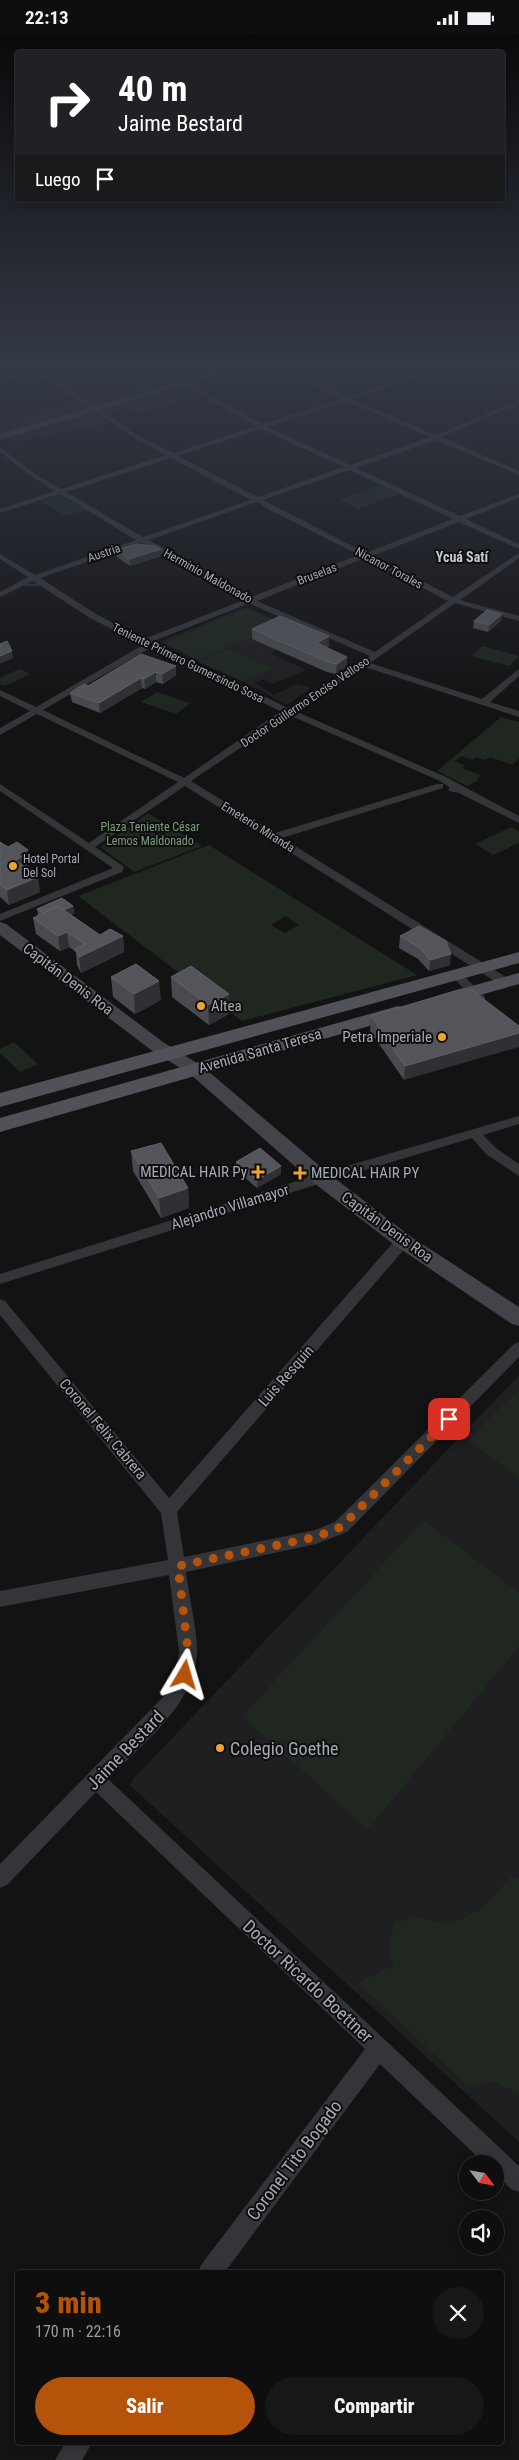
<!DOCTYPE html>
<html lang="es">
<meta charset="utf-8">
<style>
body{margin:0;font-family:"Roboto Condensed",sans-serif;background:#171718;color:#f1f3f6;height:100vh;display:flex;flex-direction:column;font-size:19px;white-space:nowrap}
*{box-sizing:border-box;margin:0}
p{font-size:16px;color:#9b9c9e}
.icon{flex:none;width:28px;height:28px;fill:none;stroke:currentColor;stroke-width:2;stroke-linecap:round;stroke-linejoin:round}
.map{position:relative;flex:1;overflow:hidden}
.side{position:absolute;left:15px;top:2235px;width:489px;height:175px;display:flex;flex-direction:column;background:#0e0e0f;border-radius:5px;box-shadow:0 2px 12px #0003,0 0 0 1px #2e2e2f}
.side>*{flex:none}
.guide{position:absolute;left:15px;top:15px;width:490px;height:152px;border-radius:5px;box-shadow:0 2px 12px #0003,0 0 0 1px #2e2e2f;background:#202124;color:#fff;overflow:hidden}
.needle{width:32px;rotate:121deg}
.controls{position:absolute;left:459px;top:2120px;display:grid;gap:10px}
.controls a{display:grid;place-items:center;width:45px;height:45px;border-radius:50%;background:#0e0e0f;box-shadow:0 2px 12px #0003,0 0 0 1px #2e2e2f;font-size:25px}
.pin{position:absolute;display:grid;place-items:center;width:42px;height:42px;color:#fff;margin:-21px;border-radius:10px;box-shadow:0 2px 8px #0006}
.me{position:absolute;width:55px;margin:-28px;rotate:7deg;stroke-linejoin:round;filter:drop-shadow(0 0 4px #0008)}
.turn{display:flex;align-items:center;gap:18px;height:105px;padding:0 20px;font-size:22px}
.turn .icon{width:65px;height:65px;stroke-width:2.5}
.turn b{display:block;font-size:35px;line-height:42px}
.then{display:flex;align-items:center;height:48px;padding:0 20px;background:#0003;gap:10px;font-size:19px}
.round{display:grid;place-items:center;flex:none;width:52px;height:52px;border-radius:26px;background:#171718}
.overview{display:flex;align-items:center;justify-content:space-between;height:85px;padding:0 20px}
h1{font-size:30px;font-weight:800;line-height:38px;color:#b45309}
.button{display:flex;gap:10px;margin-top:auto;padding:10px 20px}
.button a{flex:1;height:58px;border-radius:30px;background:#b45309;color:#fff;font-size:20px;font-weight:800;line-height:58px;text-align:center}
.button a+a{background:#171718;color:#f1f3f6}
.status{display:flex;justify-content:space-between;align-items:center;height:35px;padding:0 25px;background:#0e0e0f;direction:ltr}
.status svg{height:14px;fill:currentColor}
.map>svg:first-child{display:block}
.built{fill:#1f1f21}
.green{fill:#1f2720;fill-rule:evenodd}
.lines{fill:none;stroke-linecap:round;stroke-linejoin:round}
.stream{stroke:#2c343a;stroke-width:2.5}
.minor{fill:#343539;fill-rule:evenodd}
.secondary{fill:#424449;fill-rule:evenodd}
.primary{fill:#505258;fill-rule:evenodd}
.wall{fill:#494a4f}
.shaded-wall{fill:#2f3033}
.building{fill:#53555a;stroke:#606268}
.route{stroke:#b45309;stroke-width:9;stroke-dasharray:0 16.2}
.poi-dot{fill:#eba535;stroke:#0e0e0f;stroke-width:2}
.labels{text-anchor:middle;dominant-baseline:central;stroke-width:4;stroke-linejoin:round;paint-order:stroke}
.far-street-label{font-size:12px;fill:#a5aab4;stroke:#0e0e0f}
.far-park-label{font-size:12px;fill:#7c9f7d;stroke:#0e0e0f}
.far-poi-label{font-size:12px;fill:#a5aab4;stroke:#0e0e0f;text-anchor:start}
.far-neighbourhood-label{font-size:14px;font-weight:bold;fill:#c6c9d1;stroke:#0e0e0f}
.street-label{font-size:15px;fill:#a5aab4;stroke:#0e0e0f}
.poi-label{font-size:15px;fill:#a5aab4;stroke:#0e0e0f;text-anchor:start}
.near-poi-label{font-size:18px;fill:#a5aab4;stroke:#0e0e0f;text-anchor:start}
.near-street-label{font-size:18px;fill:#a5aab4;stroke:#0e0e0f}
</style>
<div class="status"><b>22:13</b><svg viewBox="0 0 49 12"><path d="M0 12V9h3v3zM5 12V6h3v6zM10 12V3h3v9zM15 12V0h3v12zM26 1h20v11H26zM47 4h2v5h-2z"/></svg></div>
<div class="map">
<svg width="519" height="2425" viewBox="0 0 519 2425">
<rect width="100%" height="100%" fill="#131314"/>
<path class="built" d="M196 332H263L276 340 232 351 225 348 193 352 200 356 176 362 182 366 136 380 127 374 104 379 115 387 14 407 7 400 0 402V388Z
M246 572 307 598 270 618 306 635 272 649 265 644 255 648 274 660 297 649 312 653 287 670 244 647 272 633 228 613 199 627 160 607Z
M519 1340V1557L424 1485 368 1795 519 1612V1843L511 1841 480 1874 450 1889 420 1882 494 2047 519 2060V2107L131 1751 132 1745Z"/>
<path class="green" d="M380 451 399 459 358 474 340 465Z
M58 460 62 461 86 475 66 481 41 466Z
M247 573 281 589 199 625 165 608Z
M482 611 519 621 509 631 471 621Z
M228 613 273 633 244 647 199 627Z
M19 634 31 639 5 651 0 649V643Z
M157 657 187 667 191 668 176 679 141 667Z
M501 682 519 687V723L512 730 490 722 485 725 476 722 472 725 462 721 455 726 465 730 462 733 480 740 477 746 467 751 437 736Z
M148 778 202 811 134 837 100 812Z
M511 792 519 797V808L493 820 475 809Z
M209 810 417 940 242 986 78 861ZM286 881 299 890 285 898 271 890Z
M14 1007 38 1029 20 1037 0 1018V1014Z
M519 1354V1443L468 1405Z
M424 1485 519 1557V1612L368 1795 242 1681Z
M511 1841 519 1843V2060L494 2047 468 2051 358 1948 394 1930 388 1917 394 1888 420 1882 450 1889 480 1874Z"/>
<g class="lines">
<path class="stream" d="M26 550H38"/>
<path class="minor" d="M29 332 44 333 42 336 137 400 173 418 256 391 152 332H160L262 389 341 364 281 332H289L347 362 438 332H448L352 364 436 400 519 365V369L441 402 519 436V440L436 405 356 433 460 481 519 459V463L466 484 519 509V514L459 487 372 521 453 562 519 518V523L460 565 519 581V586L455 568 370 628 482 664 519 634V641L490 667 519 676V682L365 632 295 676 446 742 519 781V788L459 758 449 756V752L440 746 289 680 191 746 275 798 437 749H443V753L282 803 509 944V950H501L185 751 95 812 123 831 124 833 122 837 0 886V879L113 833 0 756V749L89 808 178 747 37 679 0 700V693L30 676 0 661V655L36 672 143 610 90 583 33 546 0 562V557L28 542 0 524V519L35 540 136 505 60 459 0 478V474L55 456 31 441 0 417V412L35 439 61 454 166 420 133 402 36 338 0 349V345L33 335ZM346 366 430 402 350 430 267 392ZM261 394 344 432 258 462 178 421ZM171 423 251 465 143 502 66 457ZM349 435 453 484 366 518 263 465ZM257 467 268 474 359 520 251 562 149 505ZM142 508 244 565 144 604 96 579 40 543ZM365 523 448 566 375 617 257 566ZM250 568 252 570 370 621 288 673 151 607ZM150 613 278 675 281 676 184 743 43 675Z
M458 937 462 939 485 962V968H477L454 943 452 941Z
M519 1081V1089L483 1100 496 1113 519 1129V1141L486 1119 472 1103 325 1147 0 1249V1239L316 1140Z
M403 1201 408 1202 410 1206 408 1210 177 1477 184 1522 315 1495 335 1487 514 1309 519 1307V1322L347 1497 316 1509 186 1537C189 1562 197 1593 197 1617 195 1670 142 1709 108 1744L519 2131V2157L511 2154 495 2138V2129H485L380 2029 224 2238H198L201 2230 365 2014 96 1757 7 1850 0 1853V1829L167 1658 176 1639 179 1616 169 1540 0 1572V1556L168 1525 161 1478 0 1280V1264L5 1266 169 1463 398 1202Z
M65 2408H92L82 2425H55Z"/>
<path class="secondary" d="M230 332H244L0 405V399Z
M0 887 6 889 163 1007 202 1031 328 1138 410 1201 519 1272V1291L512 1289 396 1211 314 1148 190 1039 151 1015 0 900Z"/>
<path class="primary" d="M519 917V928L0 1072V1058Z
M519 938V949L445 970 439 968 436 964 439 960Z
M398 971 404 973 407 977 404 981 0 1097V1083Z"/>
</g>
<path class="wall" d="M161 514V521L130 531 117 522 116 515Z
M502 579 501 586 488 597 473 593 474 586Z
M252 594 329 612H327L347 632 336 639 327 637 252 604Z
M141 619 176 640 163 649 156 647 145 654 142 653 100 678 72 667 70 658 88 651Z
M0 807 8 812 28 815 30 829 24 832 40 857 9 870 0 862Z
M73 871 74 878 71 880 100 900 123 901 124 917 81 938 77 930 76 917 69 912 60 916 36 899 33 883 38 881 37 874Z
M400 901 450 930 429 936 418 924 399 913Z
M111 942 161 965 135 979 113 962Z
M171 942 229 979 209 990 172 962Z
M462 954 404 1045 370 996 371 981Z
M131 1116 188 1153 189 1173 161 1183 133 1136Z
M236 1127 281 1131V1139L257 1153 236 1135Z"/>
<path class="shaded-wall" d="M161 514V521L130 531 129 524Z
M502 579 501 586 488 597 489 590Z
M329 601V612L317 618V608Z
M12 616 13 623 0 629V621Z
M347 622V632L336 639 337 629Z
M176 631V640L163 649 162 639Z
M156 637V647L145 654 144 644Z
M141 643 142 653 100 678 99 668Z
M28 815 30 829 23 832 15 825 18 819Z
M38 842 40 857 9 870 7 855Z
M73 871 74 878 49 890 48 882Z
M67 897 69 912 60 916 58 901Z
M123 901 124 917 81 938 79 922Z
M451 919 450 930 429 936 430 925Z
M159 946 161 965 135 979 134 959Z
M229 959V979L209 990 208 970Z
M519 998V1012L404 1045 405 1031Z
M281 1131V1139L257 1153V1145Z
M188 1153 189 1173 161 1183 159 1163Z"/>
<path class="building" d="M137 509 155 511 161 514 129 524 116 515Z
M487 575 502 579 489 590 474 586Z
M280 581 329 601 317 608 347 622 337 629 328 627 252 594Z
M7 606 12 616 0 621V609Z
M141 619 176 631 162 639 156 637 144 644 141 643 99 668 70 658 84 649 88 651Z
M0 807 8 812 17 807 28 815 18 819 22 822 15 825 38 842 7 855 0 850Z
M62 863 73 871 63 875 58 871 43 878 37 874Z
M58 871 100 900 110 894 123 901 79 922 75 914 85 909 67 897 58 901 33 883Z
M419 891 446 906 451 919 430 925 420 913 400 901Z
M136 929 159 946 134 959 111 942Z
M191 931 229 959 208 970 171 942Z
M462 954 473 956 519 991V998L405 1031 371 981Z
M161 1108 188 1153 159 1163 131 1116Z
M260 1113 281 1131 257 1145 236 1127Z"/>
<linearGradient id="sky" x2="0" y2="1"><stop stop-color="#0a0a0b"/><stop offset="0.49" stop-color="#333945"/><stop offset="1" stop-color="#333945" stop-opacity="0"/></linearGradient>
<rect width="519" height="672" fill="url(#sky)"/>
<g class="lines">
<path class="route" d="M185 1640 188 1616 178 1531 316 1502 341 1492 449 1384"/>
</g>
<g class="poi-dot">
<circle cx="13" cy="831" r="5"/>
<circle cx="201" cy="971" r="5"/>
<circle cx="442" cy="1002" r="5"/>
<path d="M255.5 1129.5h5v5h5v5h-5v5h-5v-5h-5v-5h5z"/>
<path d="M297.5 1130.5h5v5h5v5h-5v5h-5v-5h-5v-5h5z"/>
<circle cx="220" cy="1713" r="5"/>
</g>
<g class="labels">
<g class="far-street-label">
<text transform="translate(104 518) rotate(-19)">Austria</text>
<text transform="translate(389 533) rotate(28)">Nicanor Torales</text>
<text transform="translate(317 539) rotate(-21)">Bruselas</text>
<text transform="translate(208 541) rotate(29)">Herminio Maldonado</text>
<text transform="translate(188 628) rotate(26)">Teniente Primero Gumersindo Sosa</text>
<text transform="translate(305 667) rotate(-34)">Doctor Guillermo Enciso Velloso</text>
<text transform="translate(258 792) rotate(32)">Emeterio Miranda</text>
</g>
<g class="far-park-label">
<text x="150" y="792">Plaza Teniente César<tspan x="150" dy="14">Lemos Maldonado</tspan></text>
</g>
<g class="far-poi-label">
<text x="23" y="824">Hotel Portal<tspan x="23" dy="14">Del Sol</tspan></text>
</g>
<g class="far-neighbourhood-label">
<text x="462" y="522">Ycuá Satí</text>
</g>
<g class="street-label">
<text transform="translate(68 944) rotate(37)">Capitán Denis Roa</text>
<text transform="translate(260 1016) rotate(-16)">Avenida Santa Teresa</text>
<text transform="translate(230 1172) rotate(-17)">Alejandro Villamayor</text>
<text transform="translate(387 1192) rotate(36)">Capitán Denis Roa</text>
<text transform="translate(286 1341) rotate(-49)">Luis Resquin</text>
<text transform="translate(103 1394) rotate(50)">Coronel Felix Cabrera</text>
</g>
<g class="poi-label">
<text x="211" y="971">Altea</text>
<text x="432" y="1002" text-anchor="end">Petra Imperiale</text>
<text x="247" y="1137" text-anchor="end">MEDICAL HAIR Py</text>
<text x="311" y="1138">MEDICAL HAIR PY</text>
</g>
<g class="near-poi-label">
<text x="230" y="1713">Colegio Goethe</text>
</g>
<g class="near-street-label">
<text transform="translate(125 1715) rotate(-46)">Jaime Bestard</text>
<text transform="translate(308 1946) rotate(43)">Doctor Ricardo Boettner</text>
<text transform="translate(294 2125) rotate(-53)">Coronel Tito Bogado</text>
</g>
</g>
</svg>
<div class="controls">
<a><svg class="needle" viewBox="-14 -14 28 28"><path d="M0-13l5 13h-10z" fill="#e53935"/><path d="M0 13l5-13h-10z" fill="#9b9c9e"/></svg></a>
<a><svg class="icon" aria-label="sound" viewBox="0 0 24 24"><path d="M4 9h4l5-4v14l-5-4H4zM17 9q2 3 0 6"/></svg></a>
</div>
<div class="pin" style="left:449px;top:1384px;background:#d93025"><svg class="icon" aria-label="arrive" viewBox="0 0 24 24"><path d="M6 21V4h12l-3 4 3 4H6"/></svg></div>
<svg class="me" style="left:185px;top:1640px" viewBox="-20 -20 40 40"><path d="M0-17L14 15 0 8-14 15z" fill="#b45309" stroke="#fff" stroke-width="4"/></svg>
<div class="guide">
<div class="turn"><svg class="icon" aria-label="right" viewBox="0 0 24 24"><path d="M7 20v-9h11M14 6l5 5-5 5"/></svg><div><b>40 m</b>Jaime Bestard</div></div>
<div class="then">Luego<svg class="icon" aria-label="arrive" viewBox="0 0 24 24"><path d="M6 21V4h12l-3 4 3 4H6"/></svg></div>
</div>
<section class="side">
<div class="overview"><div><h1>3 min</h1><p>170 m · 22:16</p></div><a class="round"><svg class="icon" aria-label="close" viewBox="0 0 24 24"><path d="M6 6l12 12M18 6L6 18"/></svg></a></div>
<div class="button"><a>Salir</a><a>Compartir</a></div>
</section>
</div>
